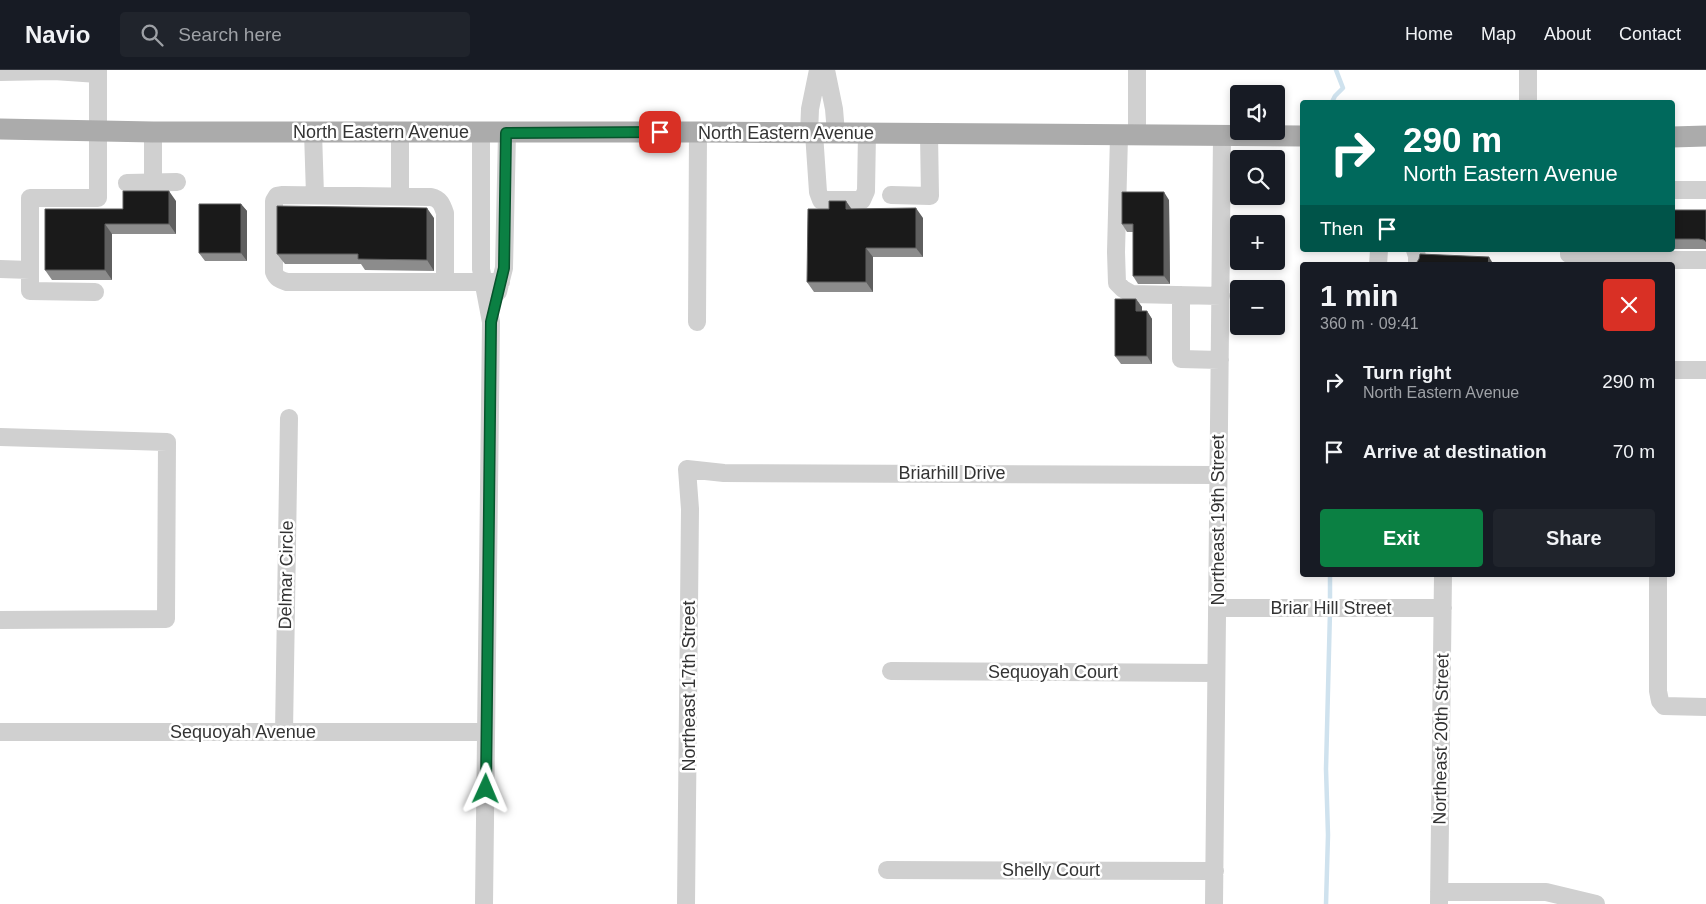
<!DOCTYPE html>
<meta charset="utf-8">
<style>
body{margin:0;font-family:Helvetica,sans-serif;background:#20242c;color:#f1f3f6;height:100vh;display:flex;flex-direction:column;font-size:19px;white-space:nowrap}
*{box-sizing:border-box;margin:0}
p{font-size:16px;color:#9ea1a6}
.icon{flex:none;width:28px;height:28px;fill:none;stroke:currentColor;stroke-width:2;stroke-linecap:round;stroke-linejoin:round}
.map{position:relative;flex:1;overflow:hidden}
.side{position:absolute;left:1300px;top:192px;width:375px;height:315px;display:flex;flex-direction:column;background:#171b24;border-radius:5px;box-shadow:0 2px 8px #0003}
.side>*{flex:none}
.banner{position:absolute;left:1300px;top:30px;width:375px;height:152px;border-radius:5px;box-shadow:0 2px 8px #0003;background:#00695c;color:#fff;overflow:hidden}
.tools{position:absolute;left:1230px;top:15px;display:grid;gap:10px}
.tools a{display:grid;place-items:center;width:55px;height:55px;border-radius:5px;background:#171b24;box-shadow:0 2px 8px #0003;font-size:25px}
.pin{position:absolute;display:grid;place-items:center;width:42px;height:42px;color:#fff;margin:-21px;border-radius:10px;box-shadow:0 2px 8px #0006}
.me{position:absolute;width:55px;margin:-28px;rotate:1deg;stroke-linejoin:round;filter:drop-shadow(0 0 4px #0008)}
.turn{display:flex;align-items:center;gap:18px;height:105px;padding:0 20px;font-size:22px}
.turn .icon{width:65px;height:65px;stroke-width:2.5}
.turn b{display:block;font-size:35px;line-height:42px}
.then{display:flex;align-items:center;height:48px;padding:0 20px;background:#0003;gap:10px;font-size:19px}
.round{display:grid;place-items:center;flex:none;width:52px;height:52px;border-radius:5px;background:#20242c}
.overview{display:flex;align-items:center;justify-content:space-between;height:85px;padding:0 20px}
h1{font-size:30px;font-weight:700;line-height:38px}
.button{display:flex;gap:10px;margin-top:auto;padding:10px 20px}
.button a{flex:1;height:58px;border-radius:5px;background:#0b8043;color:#fff;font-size:20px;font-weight:700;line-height:58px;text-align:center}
.button a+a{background:#20242c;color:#f1f3f6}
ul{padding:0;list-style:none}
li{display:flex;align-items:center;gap:15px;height:70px;padding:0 20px}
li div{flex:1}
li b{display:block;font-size:19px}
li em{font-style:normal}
header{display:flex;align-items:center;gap:30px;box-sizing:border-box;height:70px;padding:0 25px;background:#171b24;border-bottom:1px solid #363941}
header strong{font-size:24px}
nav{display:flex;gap:28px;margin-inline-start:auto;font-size:18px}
.search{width:350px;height:45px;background:#20242c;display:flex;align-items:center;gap:12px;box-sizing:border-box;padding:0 18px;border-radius:5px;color:#9ea1a6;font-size:19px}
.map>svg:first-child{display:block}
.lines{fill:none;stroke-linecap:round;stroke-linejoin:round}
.stream{stroke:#cfe2ee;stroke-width:4.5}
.minor{stroke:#d0d0d0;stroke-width:18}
.major{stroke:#ababab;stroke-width:21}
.wall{fill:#8c8c8c}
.shaded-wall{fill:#5f5f5f}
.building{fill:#1a1a1a;stroke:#5f5f5f}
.route-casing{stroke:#07532c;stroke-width:12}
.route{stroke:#0b8043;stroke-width:9}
.labels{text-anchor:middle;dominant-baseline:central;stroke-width:5;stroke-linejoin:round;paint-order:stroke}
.street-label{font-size:18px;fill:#333;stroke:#fff}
</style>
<header>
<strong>Navio</strong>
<div class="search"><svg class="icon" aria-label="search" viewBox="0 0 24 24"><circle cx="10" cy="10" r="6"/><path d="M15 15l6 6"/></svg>Search here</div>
<nav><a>Home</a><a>Map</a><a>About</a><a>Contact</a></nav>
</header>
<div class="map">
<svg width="1706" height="834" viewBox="0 0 1706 834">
<rect width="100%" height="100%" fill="#fff"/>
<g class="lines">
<path class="stream" d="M1332 32 1335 26 1343 18 1336 0
M1330 534V505
M1326 834 1328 765 1326 699 1330 541"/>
<path class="minor" d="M826 0 834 39 836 63
M1528 0V32
M0 2 54 1 98 4
M313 62 315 125
M400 63V126
M481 63V199L491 252 484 834
M809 63 810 39 818 0
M814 63 818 122 821 130H862L866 121 867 63
M1119 66 1116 182 1117 213 1123 219 1132 224 1221 226
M1137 66V0
M127 113 177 112
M153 113V62
M1672 120H1706
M891 125 930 126 929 64
M1415 180 1417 186V195
M1569 180V184L1582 190H1706
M1378 195 1379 180
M0 199 30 200
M445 212V143C442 134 440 129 431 127L283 125 277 126 274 131V202C276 208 280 210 287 212H501
M95 222 30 221V128H98V0
M498 222 504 198 507 63
M1181 225V289L1220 290
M697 252 698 62
M1672 300H1706
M0 367 167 372 166 549 0 550
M1658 505V621L1660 631 1664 636 1706 637
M1218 538H1443
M891 601 1216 603
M0 662H486
M284 662 289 348
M887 800 1215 801
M1439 822H1546L1596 834
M686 834 690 439 687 399 724 403 1218 405
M1214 834 1222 66
M1439 834 1443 505"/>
<path class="major" d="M0 59 153 62H698L1302 66
M1672 67 1706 66"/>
</g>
<path class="wall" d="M1169 130 1170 214H1138L1133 206V162H1127L1122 154Z
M176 131V164H112V210H52L45 200 123 139Z
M241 134 247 141V191H205L199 183Z
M852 139 923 148V187H873V222H814L807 212Z
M1672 140H1706V179H1672Z
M434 148V201L365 200 361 194H285L277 184Z
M1136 229 1142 237V241H1147L1152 249V294H1121L1115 286Z"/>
<path class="shaded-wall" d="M169 121 176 131V164L169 154Z
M1164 122 1169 130 1170 214 1164 206Z
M846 131 853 141 846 139Z
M241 134 247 141V191L241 183Z
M427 138 434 148V201L427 190Z
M916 138 923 148V187L916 178Z
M105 154 112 164V210L105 200Z
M866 178 873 187V222L866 212Z
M1489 187 1494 195H1488Z
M1136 229 1142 237V249L1136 241Z
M1147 241 1152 249V294L1147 286Z"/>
<path class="building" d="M123 121H169V154H105V200H45V139H123Z
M1122 122H1164V206H1133V154H1122Z
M829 131H846V139L916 138V178H866V212H807L808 139H829Z
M199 134H241V183H199Z
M277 136 427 138V190L358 189V184H277Z
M1672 140H1706V172L1704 170 1699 169H1672Z
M1420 184 1489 187 1488 195H1401V194L1415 195 1419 189Z
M1115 229H1136V241H1147V286H1115Z"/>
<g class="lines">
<defs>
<path id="route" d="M486 719 491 252 504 198 506 63 660 62"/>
</defs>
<use href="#route" class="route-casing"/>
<use href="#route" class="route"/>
</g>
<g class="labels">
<g class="street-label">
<text x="381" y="62">North Eastern Avenue</text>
<text x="786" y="63">North Eastern Avenue</text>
<text x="952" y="403">Briarhill Drive</text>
<text transform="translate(1218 450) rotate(-90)">Northeast 19th Street</text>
<text transform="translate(286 505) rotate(-89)">Delmar Circle</text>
<text x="1331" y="538">Briar Hill Street</text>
<text x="1053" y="602">Sequoyah Court</text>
<text transform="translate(689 616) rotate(-90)">Northeast 17th Street</text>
<text x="243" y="662">Sequoyah Avenue</text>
<text transform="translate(1441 669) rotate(-89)">Northeast 20th Street</text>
<text x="1051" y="800">Shelly Court</text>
</g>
</g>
</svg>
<div class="tools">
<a><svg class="icon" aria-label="sound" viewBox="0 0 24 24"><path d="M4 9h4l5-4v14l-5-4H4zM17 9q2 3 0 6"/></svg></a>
<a><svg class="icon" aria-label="search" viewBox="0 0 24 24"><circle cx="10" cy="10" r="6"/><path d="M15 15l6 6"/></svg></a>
<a>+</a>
<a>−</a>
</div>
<div class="pin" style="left:660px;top:62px;background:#d93025"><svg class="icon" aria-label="arrive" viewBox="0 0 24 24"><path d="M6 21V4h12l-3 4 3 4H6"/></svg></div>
<svg class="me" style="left:486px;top:719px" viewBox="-20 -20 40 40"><path d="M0-17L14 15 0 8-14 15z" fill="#0b8043" stroke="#fff" stroke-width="4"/></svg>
<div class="banner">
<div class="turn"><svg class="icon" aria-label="right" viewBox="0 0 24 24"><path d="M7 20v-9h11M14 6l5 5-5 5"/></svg><div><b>290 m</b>North Eastern Avenue</div></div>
<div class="then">Then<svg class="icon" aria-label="arrive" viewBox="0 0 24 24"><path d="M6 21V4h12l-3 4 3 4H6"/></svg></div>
</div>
<section class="side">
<div class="overview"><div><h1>1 min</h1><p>360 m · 09:41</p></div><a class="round" style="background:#d93025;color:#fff"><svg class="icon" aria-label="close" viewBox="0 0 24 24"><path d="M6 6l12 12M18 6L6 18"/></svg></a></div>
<ul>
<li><svg class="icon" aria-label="right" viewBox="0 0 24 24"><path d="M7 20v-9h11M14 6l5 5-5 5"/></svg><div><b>Turn right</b><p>North Eastern Avenue</p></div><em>290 m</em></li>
<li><svg class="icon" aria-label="arrive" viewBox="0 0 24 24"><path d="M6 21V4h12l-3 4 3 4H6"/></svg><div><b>Arrive at destination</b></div><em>70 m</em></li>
</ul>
<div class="button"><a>Exit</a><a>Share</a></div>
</section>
</div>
